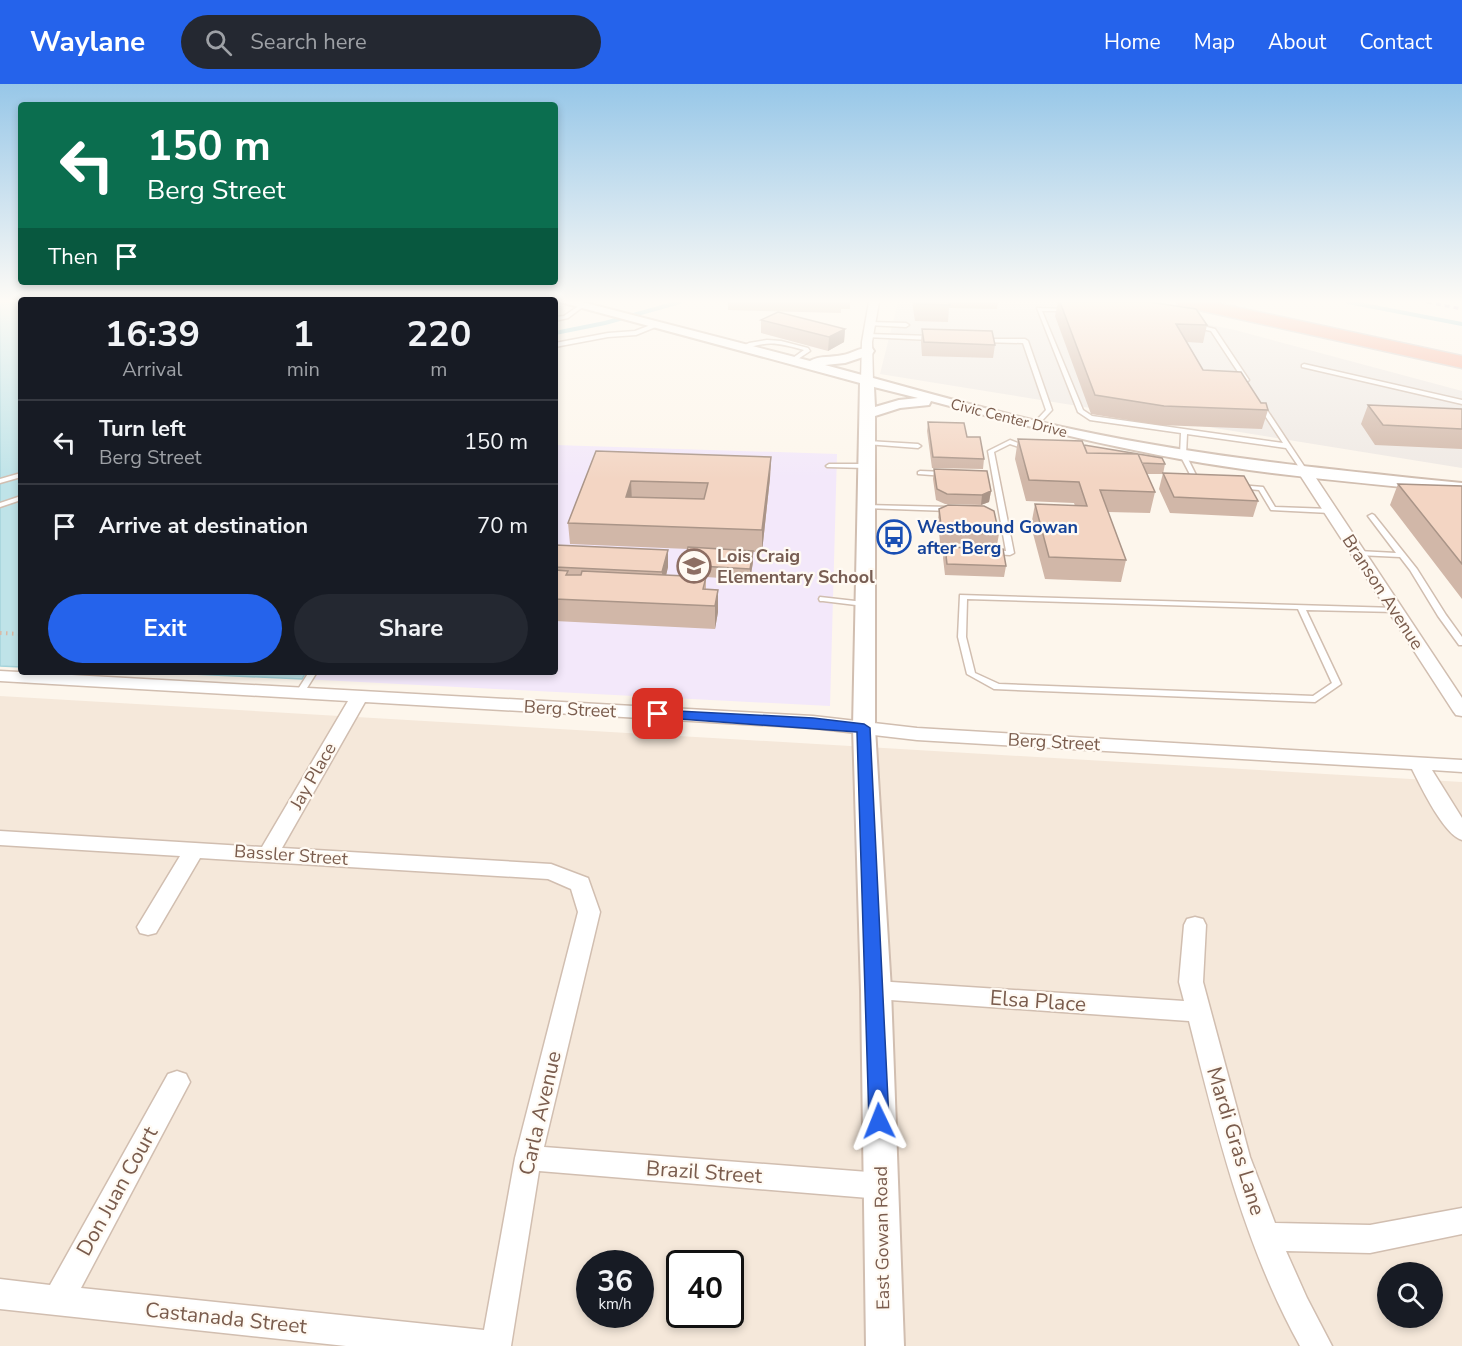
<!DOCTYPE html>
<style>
body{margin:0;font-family:"Nunito Sans",sans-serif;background:#242831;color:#f1f3f6;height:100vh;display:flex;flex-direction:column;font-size:22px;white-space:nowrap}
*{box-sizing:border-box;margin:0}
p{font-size:20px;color:#9ea1a6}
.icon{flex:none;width:33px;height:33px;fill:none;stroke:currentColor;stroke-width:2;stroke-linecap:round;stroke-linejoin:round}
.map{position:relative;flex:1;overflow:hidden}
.panel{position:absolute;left:18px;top:213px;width:540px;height:378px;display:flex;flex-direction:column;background:#171b24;border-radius:6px;box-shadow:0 3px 9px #0003}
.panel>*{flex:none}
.banner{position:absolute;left:18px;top:18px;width:540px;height:183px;border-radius:6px;box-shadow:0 3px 9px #0003;background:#0b6e4f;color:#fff;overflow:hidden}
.controls{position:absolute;left:1377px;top:1178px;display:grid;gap:12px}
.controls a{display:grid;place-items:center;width:66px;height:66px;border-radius:50%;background:#171b24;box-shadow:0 3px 9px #0003;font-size:30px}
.speed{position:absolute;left:576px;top:1166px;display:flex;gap:12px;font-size:30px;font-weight:700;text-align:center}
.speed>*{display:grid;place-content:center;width:78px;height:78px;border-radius:50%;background:#171b24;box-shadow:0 3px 9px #0003;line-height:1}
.speed small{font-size:15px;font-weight:400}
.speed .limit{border:3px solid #111;border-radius:9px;background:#fff;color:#111}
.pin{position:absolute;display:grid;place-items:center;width:51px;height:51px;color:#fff;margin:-26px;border-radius:12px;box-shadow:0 3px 9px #0006}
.me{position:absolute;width:66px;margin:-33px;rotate:358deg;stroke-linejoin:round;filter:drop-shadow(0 0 4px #0008)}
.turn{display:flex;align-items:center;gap:21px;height:126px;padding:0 30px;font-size:27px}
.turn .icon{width:78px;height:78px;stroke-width:2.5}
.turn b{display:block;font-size:42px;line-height:51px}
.then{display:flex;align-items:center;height:57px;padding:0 30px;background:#0003;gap:12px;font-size:22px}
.eta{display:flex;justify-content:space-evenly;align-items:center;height:102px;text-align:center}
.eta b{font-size:36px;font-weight:700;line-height:42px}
.primary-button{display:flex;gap:12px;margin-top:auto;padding:12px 30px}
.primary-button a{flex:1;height:69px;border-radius:36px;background:#2563eb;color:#fff;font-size:24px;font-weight:700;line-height:69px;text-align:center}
.primary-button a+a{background:#242831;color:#f1f3f6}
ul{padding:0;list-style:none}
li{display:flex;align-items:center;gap:18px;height:84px;padding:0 30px;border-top:2px solid #363941}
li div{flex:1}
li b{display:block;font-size:22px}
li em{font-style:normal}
header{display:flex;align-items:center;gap:36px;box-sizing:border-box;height:84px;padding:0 30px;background:#2563eb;color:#fff}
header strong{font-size:28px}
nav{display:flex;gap:33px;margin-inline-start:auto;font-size:21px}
.search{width:420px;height:54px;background:#242831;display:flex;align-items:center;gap:15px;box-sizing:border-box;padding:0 21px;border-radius:33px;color:#9ea1a6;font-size:22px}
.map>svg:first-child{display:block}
.residential{fill:#f5e8da;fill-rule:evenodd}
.industrial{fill:#efe9e4}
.education{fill:#f3e8fa}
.water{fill:#bfe3e8;stroke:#a5d3da;stroke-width:1.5}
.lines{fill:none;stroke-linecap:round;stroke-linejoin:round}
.stream{stroke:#a5d3da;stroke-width:4}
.service-casing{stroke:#d1beb0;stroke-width:3}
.minor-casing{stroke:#d1beb0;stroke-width:3}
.tertiary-casing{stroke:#d1beb0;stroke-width:4}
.motorway-casing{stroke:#dad1cd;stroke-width:3}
.path{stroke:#d9b8a5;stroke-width:4;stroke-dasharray:1.5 4.5;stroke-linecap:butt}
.service{fill:#fff;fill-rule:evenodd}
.minor{fill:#fff;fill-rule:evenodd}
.tertiary{fill:#fff;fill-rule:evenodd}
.motorway{fill:#f7b7a3;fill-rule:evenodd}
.rail{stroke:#b9a8c9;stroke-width:3;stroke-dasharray:5 4;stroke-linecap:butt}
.wall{fill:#d1b7a8}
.shaded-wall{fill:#aa9588}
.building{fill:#f3d5c3;stroke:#aa9588;stroke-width:1.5;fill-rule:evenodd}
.route{fill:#2563eb;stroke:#184099;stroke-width:1.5}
.labels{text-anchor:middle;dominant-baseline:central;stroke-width:4.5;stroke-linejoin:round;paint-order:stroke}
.far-street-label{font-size:15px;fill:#7a5c4d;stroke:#fffaf3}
.transit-label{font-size:18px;font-weight:bold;fill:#164399;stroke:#fffaf3;text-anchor:start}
.education-label{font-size:18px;font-weight:bold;fill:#785e54;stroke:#fffaf3;text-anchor:start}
.street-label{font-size:18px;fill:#7a5c4d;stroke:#fffaf3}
.near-street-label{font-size:21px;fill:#7a5c4d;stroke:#fffaf3}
</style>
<header>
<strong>Waylane</strong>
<div class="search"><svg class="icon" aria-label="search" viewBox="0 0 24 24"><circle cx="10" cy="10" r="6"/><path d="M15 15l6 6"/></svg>Search here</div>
<nav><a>Home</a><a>Map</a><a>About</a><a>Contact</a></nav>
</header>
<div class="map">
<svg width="1462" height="1262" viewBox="0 0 1462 1262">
<rect width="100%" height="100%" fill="#fdf6ec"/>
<path class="residential" d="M0 612 1462 698V1262H0ZM590 1179H640V1230H590ZM680 1179H730V1230H680ZM1388 1188H1432V1233H1388Z"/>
<path class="industrial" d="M898 218H1097L1235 246 1462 307V384L880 290Z"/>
<path class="education" d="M555 361 837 370 830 622 302 595 306 588H555Z"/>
<path class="water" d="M0 218H21V583L0 582Z
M148 588H306L302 595Z"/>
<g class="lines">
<path class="stream" d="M1348 218 1462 240
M555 249 605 239 680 218"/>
<defs>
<path id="service" d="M580 221 584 222 568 234 555 237V233L564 232Z
M1037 224 1068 225 1070 226 1068 227H1042L1083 326 1092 332 1283 359 1258 321 1263 320 1308 388 1303 389 1286 364 1187 350 1186 371 1201 401 1198 403 1196 402 1180 371 1181 349 1090 336 1078 328Z
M870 238 906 239 909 241 906 243 868 241 867 240Z
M656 239 658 240V242L636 251 608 253 555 263V259L608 249 635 247Z
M1195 240 1215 245 1249 296 1248 297H1244L1211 247 1193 243 1192 242Z
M868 250 931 252 934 254 931 256 866 253 865 252Z
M979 255H1025L1028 257 1052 326 1037 342 1032 341 1046 326 1023 259 981 258 979 257Z
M767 256 781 257 808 264 810 267 792 279 789 277 790 276 804 266C777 259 769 256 742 266L739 264 749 259Z
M1304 280 1462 316V320L1302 283V281Z
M1010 356 1031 364 1028 366 1010 360 994 368 1014 469 1010 471 992 470H989V466L1006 467 988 367Z
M868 357 918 360 921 362 918 364 866 360 865 359Z
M829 380H867L870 382 867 384 827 383 826 382Z
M920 387 945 388 948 390 945 392 918 390V388Z
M21 389V393L0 399V395Z
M1239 401 1263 403 1275 423 1330 425 1333 427 1330 429 1271 426 1259 406 1237 404 1236 403Z
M21 412V416L0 423V419Z
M866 421 949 423 952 425 949 427 864 424V422Z
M1372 430 1374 431 1417 485 1446 531 1462 553V561H1459L1438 532 1410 486 1400 473 1358 471 1354 469 1358 467 1396 469 1368 432Z
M924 463 954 465 958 467 954 469 927 467H924Z
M960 511 1396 524 1400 526 1396 528 1306 526 1341 600 1315 618 994 605 967 590 958 553ZM967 515 1298 525 1332 599 1313 612 999 600 975 589 966 553Z
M820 513 864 518 868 520 864 522 823 517H820L819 515Z
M309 588H317L302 612H296L295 610Z"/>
<path id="minor" d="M869 218H879L872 258 873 297 867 300 861 297 862 258Z
M1305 384 1312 388 1462 614V632L1456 631 1453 627 1298 388Z
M0 587 813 632 917 644 1462 676V688L1432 686 1462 734V756C1444 751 1421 703 1412 685L917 656 813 644 365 618 282 764 551 780 588 794 600 828 544 1063 881 1089 891 1093 895 1102 891 1111 881 1115 539 1087 511 1262H346L0 1225V1195L50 1201 168 990 177 987 186 990 190 998 81 1204 484 1246 515 1074 578 828 571 805 548 795 200 774 156 849 148 851 140 849 137 843 180 772 0 761V747L262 763 348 617 0 597Z
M1195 833 1203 835 1206 841 1203 898 1250 1073 1275 1139 1370 1141 1462 1124V1150L1370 1169 1286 1167 1307 1214 1332 1262H1300C1244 1161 1217 1048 1189 937L876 915 868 913 864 906 868 899 876 897 1184 917 1179 898 1184 841 1187 835Z"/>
<path id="tertiary" d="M560 218H582L810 277C819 271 832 274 843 271 853 269 862 262 872 264L874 267 872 270 845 279 825 281C908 303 991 328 1076 346 1203 373 1332 386 1462 399V409C1368 399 1273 392 1180 375 1096 360 1014 339 931 317L929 321 900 324 875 332V644L891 906 904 1262H866L861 906 853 644 860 299ZM874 303 918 314 899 316 875 323Z"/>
<path id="motorway" d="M1176 218H1212L1462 272V284L1185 223 1179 222Z"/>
</defs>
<use href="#service" class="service-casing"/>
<use href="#minor" class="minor-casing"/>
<use href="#tertiary" class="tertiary-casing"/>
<use href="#motorway" class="motorway-casing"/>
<path class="path" d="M0 549 21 550"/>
<use href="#service" class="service"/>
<use href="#minor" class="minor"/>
<use href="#tertiary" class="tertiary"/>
<use href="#motorway" class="motorway"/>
<path class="rail" d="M1427 218 1462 225"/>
</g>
<path class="wall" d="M728 218H850V225H841V229L728 226Z
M912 218H998L997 225 949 224 948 238 915 237Z
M1058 218H1149L1207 241 1203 259 1187 258 1203 286 1261 319 1268 326 1262 345 1159 341 1091 330 1055 232Z
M761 236 845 245 844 258 828 267 761 249Z
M922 245 995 261 993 274 922 272 921 258Z
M1368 321 1462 325V365L1375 361 1361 340Z
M928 338 967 353 984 375 983 385 932 384 927 347Z
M1018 355 1084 361 1165 380 1163 390H1147L1155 408 1150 429 1108 428 1126 476 1121 498 1045 495 1031 442 1035 420 1075 422 1074 419 1026 417 1015 375Z
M596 367 771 373 770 394 762 468H753V478L750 496 706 493V505L718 506V528L715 545 555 537V461L668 483 666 491 684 492V481L688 465 570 460 568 439Z
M934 385 991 407 989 418 981 421 945 420 936 416 933 395Z
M1163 389 1258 417 1253 433 1170 429 1159 405Z
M1398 400 1462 402V515L1390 421Z
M939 425 999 450 997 461 940 459 938 436Z
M945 463 1006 482 1004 493 945 491 943 474Z"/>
<path class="shaded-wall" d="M845 245 844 258 828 267 829 253Z
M771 373 770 394 762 468V446Z
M631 397 632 418 626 413Z
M991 407 989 418 981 421 982 411Z
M668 466V483L663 505 662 488Z
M753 467V478L750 496V485Z
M718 506V528L715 545V522Z"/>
<path class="building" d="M917 218H949L950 221 917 220Z
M1060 218H1149L1196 225 1207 241 1176 240 1203 286 1241 288 1261 319H1266L1268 326 1164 322 1095 311Z
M778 228 845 245 829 253 761 236Z
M922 245 992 247 995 261 924 258Z
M1368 321 1462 325V345L1383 341Z
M928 338 964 339 967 353H980L984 375 933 373Z
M1018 355 1082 357 1087 369 1138 370 1155 408 1100 406 1126 476 1049 473 1035 420 1087 422 1079 398 1029 396Z
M1084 361 1162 374 1165 380 1142 379 1138 370 1087 369Z
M596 367 771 373 762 446 568 439ZM631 397 708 399 704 415 626 413Z
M934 385 987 387 991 407 982 411 947 410 937 405Z
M1163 389 1244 392 1258 417 1174 413Z
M1398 400 1462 402V480Z
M948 421 984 422 994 427 999 450 942 448 939 425Z
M555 461 668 466 662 488 555 483Z
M688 463 753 467 750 485 684 481Z
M945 463 1003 465 1006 482 947 480Z
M555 486 568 487 566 491H581L582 487 706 493 703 505 718 506 715 522 555 515Z"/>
<linearGradient id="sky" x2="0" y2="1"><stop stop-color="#97c7e8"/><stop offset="0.55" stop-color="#fefbf6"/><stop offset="1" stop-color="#fefbf6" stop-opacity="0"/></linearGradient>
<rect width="1462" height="395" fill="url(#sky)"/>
<path class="route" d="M658 626 813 634 864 640 870 644 889 1037 886 1043 879 1045 872 1043 869 1037 857 648 653 633 651 630Z"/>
<defs>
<symbol id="bus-ring" viewBox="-11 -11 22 22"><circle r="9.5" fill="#fffaf3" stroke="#1a4fb4" stroke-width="1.5"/><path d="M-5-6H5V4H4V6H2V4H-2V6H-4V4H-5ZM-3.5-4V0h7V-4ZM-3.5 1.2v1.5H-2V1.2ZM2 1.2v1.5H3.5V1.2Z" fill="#1a4fb4"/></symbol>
<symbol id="school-ring" viewBox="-11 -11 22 22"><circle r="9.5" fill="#fffaf3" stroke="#8d6e63" stroke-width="1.5"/><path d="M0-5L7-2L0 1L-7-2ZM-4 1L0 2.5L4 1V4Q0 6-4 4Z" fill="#8d6e63"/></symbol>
</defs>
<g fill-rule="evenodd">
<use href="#bus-ring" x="875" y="434" width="38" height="38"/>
<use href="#school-ring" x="675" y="463" width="38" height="38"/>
</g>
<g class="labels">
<g class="far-street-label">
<text transform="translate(1009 334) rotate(14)">Civic Center Drive</text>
</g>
<g class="transit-label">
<text x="917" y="443">Westbound Gowan<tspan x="917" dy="21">after Berg</tspan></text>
</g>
<g class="education-label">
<text x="717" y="472">Lois Craig<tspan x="717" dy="21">Elementary School</tspan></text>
</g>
<g class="street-label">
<text transform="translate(1383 508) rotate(57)">Branson Avenue</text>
<text transform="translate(570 625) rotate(3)">Berg Street</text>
<text transform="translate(1054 658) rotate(3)">Berg Street</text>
<text transform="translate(313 692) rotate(-60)">Jay Place</text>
<text transform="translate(291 771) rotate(4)">Bassler Street</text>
<text transform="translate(882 1154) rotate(-91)">East Gowan Road</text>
</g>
<g class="near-street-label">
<text transform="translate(1038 917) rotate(4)">Elsa Place</text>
<text transform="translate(540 1029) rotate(-77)">Carla Avenue</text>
<text transform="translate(1236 1057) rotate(73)">Mardi Gras Lane</text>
<text transform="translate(704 1088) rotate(4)">Brazil Street</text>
<text transform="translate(117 1107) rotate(-61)">Don Juan Court</text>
<text transform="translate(226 1234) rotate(6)">Castanada Street</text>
</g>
</g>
</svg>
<div class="controls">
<a><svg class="icon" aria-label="search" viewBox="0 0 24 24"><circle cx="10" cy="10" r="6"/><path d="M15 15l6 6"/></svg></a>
</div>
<div class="speed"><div>36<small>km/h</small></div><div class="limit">40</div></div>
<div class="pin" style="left:658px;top:630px;background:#d93025"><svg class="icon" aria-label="arrive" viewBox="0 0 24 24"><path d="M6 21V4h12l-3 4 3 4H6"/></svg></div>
<svg class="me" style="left:879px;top:1037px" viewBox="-20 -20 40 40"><path d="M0-17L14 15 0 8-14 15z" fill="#2563eb" stroke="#fff" stroke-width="4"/></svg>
<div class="banner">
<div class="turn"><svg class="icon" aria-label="left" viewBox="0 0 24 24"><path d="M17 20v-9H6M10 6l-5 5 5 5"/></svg><div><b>150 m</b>Berg Street</div></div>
<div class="then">Then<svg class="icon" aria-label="arrive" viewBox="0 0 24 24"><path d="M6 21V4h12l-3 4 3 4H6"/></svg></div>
</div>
<section class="panel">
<div class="eta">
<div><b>16:39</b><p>Arrival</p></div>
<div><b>1</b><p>min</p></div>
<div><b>220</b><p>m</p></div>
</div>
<ul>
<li><svg class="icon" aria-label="left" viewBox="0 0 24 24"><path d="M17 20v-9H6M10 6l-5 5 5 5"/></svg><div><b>Turn left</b><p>Berg Street</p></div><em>150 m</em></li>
<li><svg class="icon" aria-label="arrive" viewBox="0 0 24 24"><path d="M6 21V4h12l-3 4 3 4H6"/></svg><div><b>Arrive at destination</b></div><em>70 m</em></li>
</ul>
<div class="primary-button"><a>Exit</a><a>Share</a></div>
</section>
</div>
